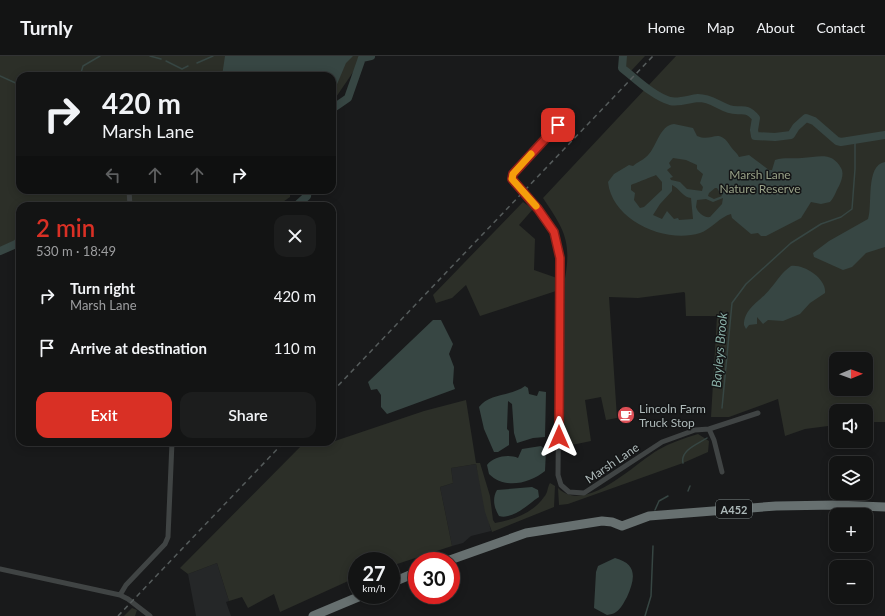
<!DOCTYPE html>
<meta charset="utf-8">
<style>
body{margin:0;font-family:Lato,sans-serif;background:#1c1d1d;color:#f1f3f6;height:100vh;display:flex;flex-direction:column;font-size:15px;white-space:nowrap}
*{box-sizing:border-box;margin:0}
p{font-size:13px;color:#9d9ea0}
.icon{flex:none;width:22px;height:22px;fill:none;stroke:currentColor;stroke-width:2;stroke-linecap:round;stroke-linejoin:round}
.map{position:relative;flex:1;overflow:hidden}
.side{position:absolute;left:16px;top:146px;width:320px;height:244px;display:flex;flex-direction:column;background:#131414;border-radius:12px;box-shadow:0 2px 10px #0003,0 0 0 1px #323334}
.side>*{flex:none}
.banner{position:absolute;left:16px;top:16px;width:320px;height:122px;border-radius:12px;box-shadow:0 2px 10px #0003,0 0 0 1px #323334;background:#131414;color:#f1f3f6;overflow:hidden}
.needle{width:26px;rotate:89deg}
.controls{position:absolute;left:829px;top:296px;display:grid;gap:8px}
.controls a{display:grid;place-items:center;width:44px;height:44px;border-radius:8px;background:#131414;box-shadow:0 2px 10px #0003,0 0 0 1px #323334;font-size:20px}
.speed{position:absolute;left:348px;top:496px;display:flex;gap:8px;font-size:20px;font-weight:700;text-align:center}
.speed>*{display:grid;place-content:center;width:52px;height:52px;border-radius:50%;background:#131414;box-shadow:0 2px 10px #0003,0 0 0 1px #323334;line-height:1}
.speed small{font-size:10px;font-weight:400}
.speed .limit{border:6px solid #d22;background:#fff;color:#111}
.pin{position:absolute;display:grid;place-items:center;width:34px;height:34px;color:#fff;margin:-17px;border-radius:8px;box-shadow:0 2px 6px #0006}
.me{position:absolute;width:44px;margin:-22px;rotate:0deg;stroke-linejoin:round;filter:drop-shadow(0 0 3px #0008)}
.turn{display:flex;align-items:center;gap:14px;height:84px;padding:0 20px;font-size:18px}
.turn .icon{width:52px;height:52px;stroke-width:2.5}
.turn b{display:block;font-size:28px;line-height:34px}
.lanes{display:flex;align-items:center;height:38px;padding:0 20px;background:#0003;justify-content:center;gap:20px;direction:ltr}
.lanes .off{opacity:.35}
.round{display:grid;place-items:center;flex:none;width:42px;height:42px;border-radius:12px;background:#1c1d1d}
.headline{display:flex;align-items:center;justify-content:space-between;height:68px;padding:0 20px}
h1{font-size:24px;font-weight:600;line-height:30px;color:#d93025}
.button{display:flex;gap:8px;margin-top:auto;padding:8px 20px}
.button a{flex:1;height:46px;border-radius:12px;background:#d93025;color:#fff;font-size:16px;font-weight:600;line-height:46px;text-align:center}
.button a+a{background:#1c1d1d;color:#f1f3f6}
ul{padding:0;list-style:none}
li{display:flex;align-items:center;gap:12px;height:52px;padding:0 20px}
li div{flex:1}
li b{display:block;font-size:15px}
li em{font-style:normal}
header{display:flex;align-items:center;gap:24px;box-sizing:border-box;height:56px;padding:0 20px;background:#131414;border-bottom:1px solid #323334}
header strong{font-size:19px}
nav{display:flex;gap:22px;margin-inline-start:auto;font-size:14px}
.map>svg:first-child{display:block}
.built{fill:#252728}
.green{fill:#2c2f28;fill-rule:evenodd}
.water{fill:#374643;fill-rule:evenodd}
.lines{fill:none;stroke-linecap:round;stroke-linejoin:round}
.stream{stroke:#374643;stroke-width:1.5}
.river{stroke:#374643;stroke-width:8}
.street{stroke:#404444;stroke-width:5}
.highway{stroke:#677070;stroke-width:9}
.rail{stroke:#565c5c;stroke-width:1.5;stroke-dasharray:5 4;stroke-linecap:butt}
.route-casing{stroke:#8d1f18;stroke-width:10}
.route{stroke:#d93025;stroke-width:7}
.slow{stroke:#f59e0b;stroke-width:7}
.labels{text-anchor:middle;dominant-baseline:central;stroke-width:3;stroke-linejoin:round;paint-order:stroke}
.shield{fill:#141516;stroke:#7f8888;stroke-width:1}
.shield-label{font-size:11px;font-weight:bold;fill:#adb9b9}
.park-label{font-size:12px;fill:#98a187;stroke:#141516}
.poi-label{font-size:12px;fill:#adb9b9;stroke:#141516;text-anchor:start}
.street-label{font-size:12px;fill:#adb9b9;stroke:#141516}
.water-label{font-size:13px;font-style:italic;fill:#89afa6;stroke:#141516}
</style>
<header>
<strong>Turnly</strong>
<nav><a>Home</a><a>Map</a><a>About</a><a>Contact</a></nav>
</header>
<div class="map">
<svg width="885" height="560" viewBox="0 0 885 560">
<rect width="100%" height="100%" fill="#191a1b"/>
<path class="built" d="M476 408 491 475 471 480 463 487 452 490 440 431 453 427 451 412Z
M217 507 229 545 226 546 231 560H196L188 518Z"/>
<path class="green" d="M0 0H369L362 3 332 47V20H20V134H290V141L277 150H20V186L0 197Z
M626 0H645L631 15 625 9Z
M676 0H885V366H866V355H836V369L805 373 785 380 778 343 729 361H711L717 260H686L685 237 684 236 638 242 609 241 617 362 606 364 601 341 585 344 591 385 562 391 565 222C572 184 563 172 543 142ZM836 303H866V333H836Z
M523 146 533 153 519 169 535 183 534 214 557 222 556 235 480 260 466 229 452 242 436 247 433 239Z
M466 344 476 407H480L490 440 493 464 495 467C513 464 533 457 544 441 548 437 547 432 550 427L555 430 554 451 492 476 485 456 476 408 451 412 453 427 440 431 452 490 391 510V505H357V521L280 556 274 538 248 552 242 541 229 545 217 507 188 518 180 512 305 386H332L424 355Z
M698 378 709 385 708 396 683 407 568 448 559 449 558 432C585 459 634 408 658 394 670 387 684 382 698 378Z
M132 552 137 554 135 560H124Z"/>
<path class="water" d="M225 0H353L346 7 332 40V20H222Z
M674 68 693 72 697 80C713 87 718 70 731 91 734 95 737 97 739 101L749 99 769 114H772L775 104C785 101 792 103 802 102 818 101 832 95 841 112 844 117 842 124 839 130 836 135 834 142 830 146L821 148 811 146 801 162 766 180H761L758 177 751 178 732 162 731 158C721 160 710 174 700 177 666 188 612 165 608 126L614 118 629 109 633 110C637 106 642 105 646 101 656 94 659 69 674 68ZM673 102 686 104 697 109V113L703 118 700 127 703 131 702 135 687 133 680 126 671 124 670 122 673 121 667 114 671 111 669 107ZM656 119 662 126V134L644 151 640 152 634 144 635 137 631 134V129C633 128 654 120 656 119ZM672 129C679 132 684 142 691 142L693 163 679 164 678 162 674 163 667 155 662 163 653 159 660 148 672 135ZM715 132H717L722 140 714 143 708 140 709 137ZM723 142 722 148 710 161C704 162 698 157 696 151L697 144 706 143 713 146Z
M885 106V191L866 197 852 211 843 214 814 201 813 197 829 185 868 163C873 150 865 109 885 106Z
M791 210C804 208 827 223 825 237L810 247 800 258 783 265 768 264 763 268 757 261V268L749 269 746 273 744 269C744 252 761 245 770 233 777 225 782 216 791 210Z
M433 264H441L453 288 449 298 454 311 453 327 455 333 387 358 381 351V339L377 333 371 334 368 326Z
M525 330 528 332 529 338 537 340 539 335 546 336 545 381 533 382 517 387 514 377 512 348 508 345 507 373 509 375V389L498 396H494L484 373 479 351C489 337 512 340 525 330Z
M541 390 546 394 545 415C530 427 505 434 489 418L487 409C494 400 509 398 518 402L522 393Z
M532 431 538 434 539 441C528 448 513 464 499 460 494 452 492 442 497 434Z
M615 502C638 508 635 523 627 541 624 546 621 553 616 556 614 558 610 558 607 559L594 552 596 516 598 510Z"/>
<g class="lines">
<path class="stream" d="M150 0 161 3
M166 5 182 13 188 10
M197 7 213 0
M0 20 20 29
M80 20 83 10 100 0
M722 352 732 247 746 228 791 187 821 168 841 161 852 153 855 113V83
M683 407C680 394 698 388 707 382
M688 435 690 430
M655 454 659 445 668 440
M645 560 651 540 653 490"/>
<path class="river" d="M623 0 622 12C636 23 653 40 670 45 679 47 689 43 698 42 711 42 717 49 729 53 741 57 745 49 756 62L754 74 755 80 775 81 791 79 796 71 806 62 814 65 837 85 841 86 885 79
M332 53 348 42 362 2 371 0
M296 150 307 140 308 134
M0 195 16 188 20 184"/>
<path class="street" d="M558 69 513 118 512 123 538 153 554 176 560 202 558 419 561 429 569 436 584 437 662 386 695 374 709 373 758 357
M129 134 130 150
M709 373 714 384 722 416
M0 513 120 539 128 543 150 560
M120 539 126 529 165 488 168 481 172 386"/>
<path class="highway" d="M447 505 526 477 602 465 612 466 622 470 649 460 776 450 836 449 885 451
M391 527 417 516
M313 560 363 539"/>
<path class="rail" d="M332 336 653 0
M118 560 284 386"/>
</g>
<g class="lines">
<defs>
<path id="route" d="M558 69 513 118 512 123 538 153 554 176 560 202 559 381"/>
</defs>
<use href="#route" class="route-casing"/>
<use href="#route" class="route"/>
<path class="slow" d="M531 98 513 118 512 123 536 150"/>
</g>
<defs>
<symbol id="cafe-disc" viewBox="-11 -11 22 22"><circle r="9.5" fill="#dd4f56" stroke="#141516"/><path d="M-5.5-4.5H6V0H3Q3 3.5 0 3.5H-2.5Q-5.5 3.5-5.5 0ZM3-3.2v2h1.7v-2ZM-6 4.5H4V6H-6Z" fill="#fff"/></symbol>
</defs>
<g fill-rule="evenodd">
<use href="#cafe-disc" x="616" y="349" width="20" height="20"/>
</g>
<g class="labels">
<rect class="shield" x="716" y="444" width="36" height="18" rx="3"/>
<g class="shield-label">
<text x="734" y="453">A452</text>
</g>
<g class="park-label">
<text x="760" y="118">Marsh Lane<tspan x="760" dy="14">Nature Reserve</tspan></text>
</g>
<g class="poi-label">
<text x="639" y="352">Lincoln Farm<tspan x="639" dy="14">Truck Stop</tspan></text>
</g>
<g class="street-label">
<text transform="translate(612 407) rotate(-34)">Marsh Lane</text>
</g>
<g class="water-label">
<text transform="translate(719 294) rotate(-85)">Bayleys Brook</text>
</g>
</g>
</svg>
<div class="controls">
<a><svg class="needle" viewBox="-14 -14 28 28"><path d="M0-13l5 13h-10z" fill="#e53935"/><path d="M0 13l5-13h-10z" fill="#9d9ea0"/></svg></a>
<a><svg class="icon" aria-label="sound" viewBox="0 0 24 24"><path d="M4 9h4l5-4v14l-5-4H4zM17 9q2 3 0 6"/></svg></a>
<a><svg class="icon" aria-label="layers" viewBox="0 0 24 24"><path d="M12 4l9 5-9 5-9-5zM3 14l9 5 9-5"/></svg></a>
<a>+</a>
<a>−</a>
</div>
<div class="speed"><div>27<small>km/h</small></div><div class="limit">30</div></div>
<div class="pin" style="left:558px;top:69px;background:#d93025"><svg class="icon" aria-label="arrive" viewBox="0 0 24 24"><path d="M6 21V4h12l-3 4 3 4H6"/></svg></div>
<svg class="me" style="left:559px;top:381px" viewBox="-20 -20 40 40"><path d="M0-17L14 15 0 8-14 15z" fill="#d93025" stroke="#fff" stroke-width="4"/></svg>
<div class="banner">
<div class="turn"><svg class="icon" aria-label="right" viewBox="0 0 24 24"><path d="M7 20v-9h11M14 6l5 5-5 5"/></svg><div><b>420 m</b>Marsh Lane</div></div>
<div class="lanes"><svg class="icon off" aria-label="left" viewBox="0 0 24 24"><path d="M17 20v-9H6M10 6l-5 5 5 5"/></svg><svg class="icon off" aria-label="ahead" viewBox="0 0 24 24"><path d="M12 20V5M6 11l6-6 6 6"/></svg><svg class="icon off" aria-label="ahead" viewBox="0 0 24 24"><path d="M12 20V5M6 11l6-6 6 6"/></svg><svg class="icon" aria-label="right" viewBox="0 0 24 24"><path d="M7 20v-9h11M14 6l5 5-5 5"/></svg></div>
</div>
<section class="side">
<div class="headline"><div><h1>2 min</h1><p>530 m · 18:49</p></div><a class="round"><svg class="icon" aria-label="close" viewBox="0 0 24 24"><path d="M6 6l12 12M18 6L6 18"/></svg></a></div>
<ul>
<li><svg class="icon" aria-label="right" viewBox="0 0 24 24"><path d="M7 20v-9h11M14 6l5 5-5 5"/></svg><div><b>Turn right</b><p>Marsh Lane</p></div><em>420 m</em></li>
<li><svg class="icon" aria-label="arrive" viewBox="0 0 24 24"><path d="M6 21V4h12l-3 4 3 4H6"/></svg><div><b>Arrive at destination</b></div><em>110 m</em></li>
</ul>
<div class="button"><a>Exit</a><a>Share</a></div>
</section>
</div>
